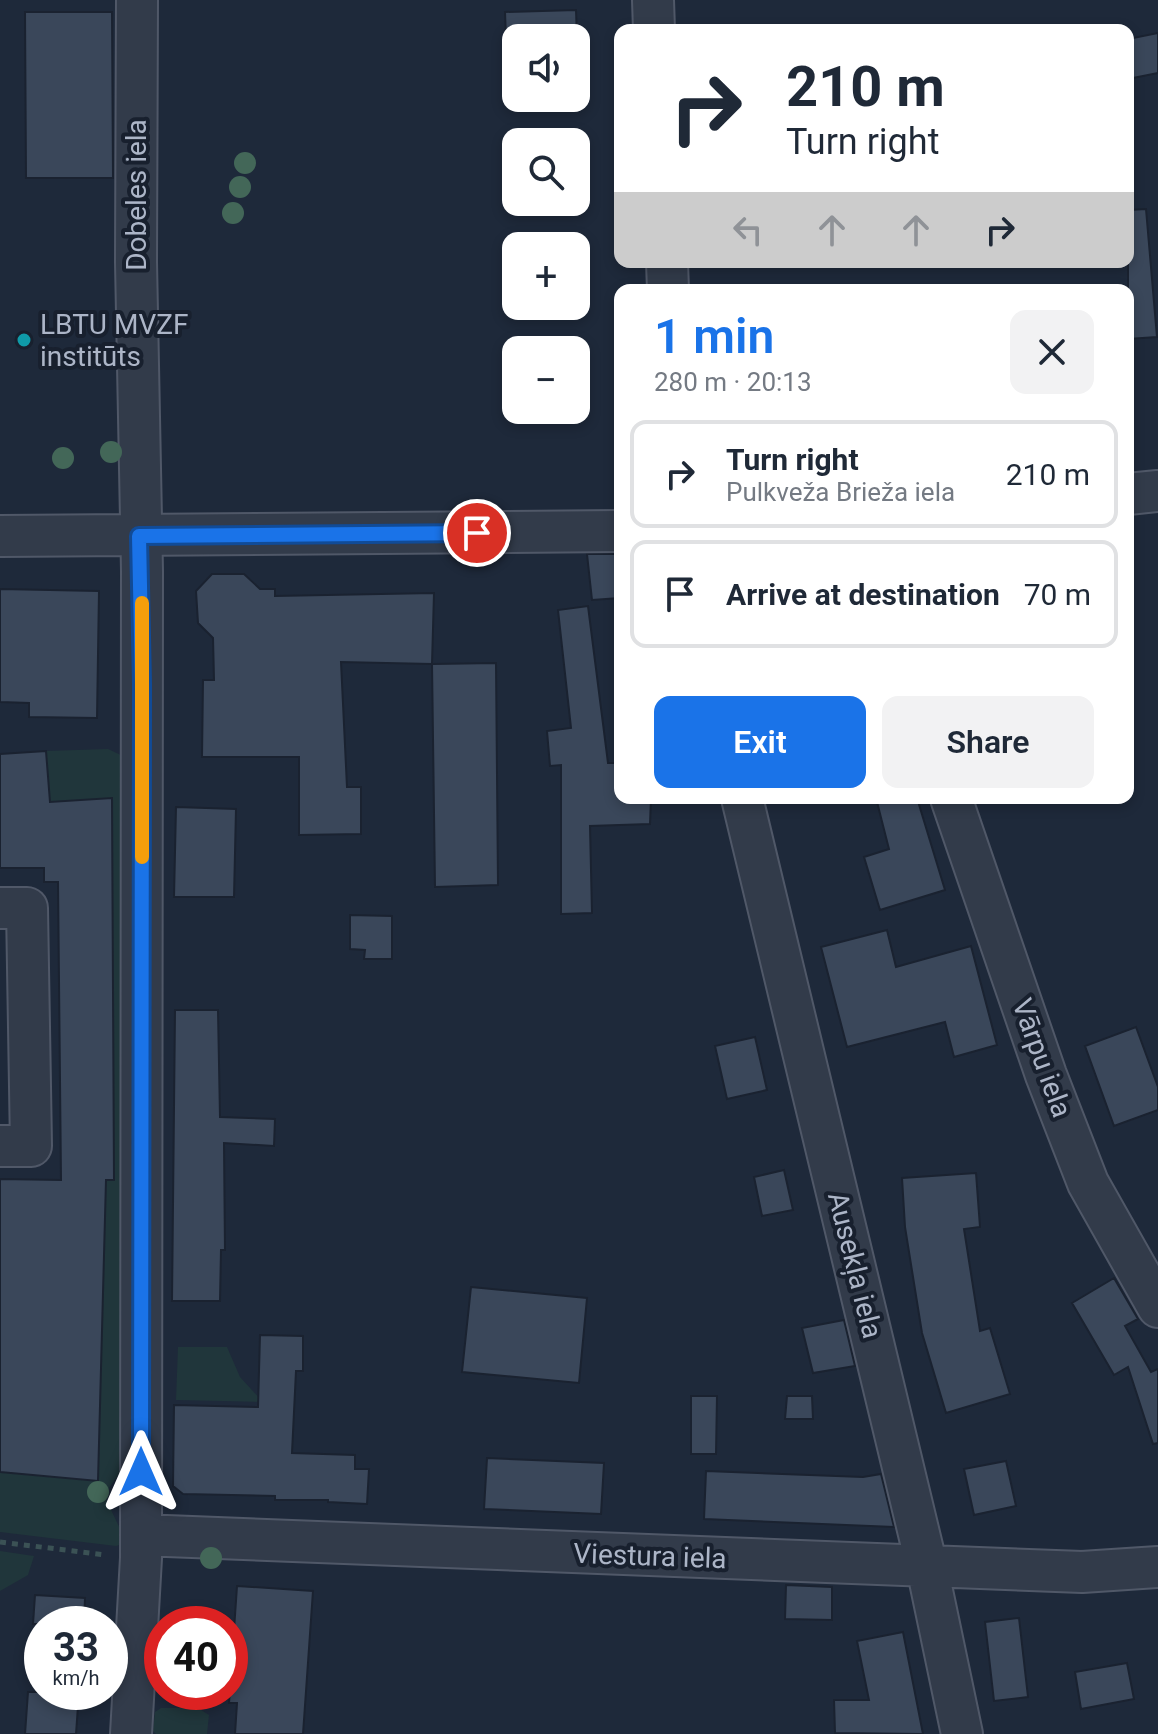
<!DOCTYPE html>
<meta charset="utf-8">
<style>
body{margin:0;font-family:Roboto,sans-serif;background:#f2f2f3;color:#1f2937;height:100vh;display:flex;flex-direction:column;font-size:30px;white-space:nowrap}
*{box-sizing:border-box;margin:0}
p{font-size:26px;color:#747a83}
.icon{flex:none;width:44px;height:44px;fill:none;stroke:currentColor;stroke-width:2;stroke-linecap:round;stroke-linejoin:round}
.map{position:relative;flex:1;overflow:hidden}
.sheet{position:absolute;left:614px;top:284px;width:520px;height:520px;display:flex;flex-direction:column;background:#fff;border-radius:16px;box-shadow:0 4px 12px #0003}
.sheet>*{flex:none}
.banner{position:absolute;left:614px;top:24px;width:520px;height:244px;border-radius:16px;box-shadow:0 4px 12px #0003;background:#fff;color:#1f2937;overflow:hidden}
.fabs{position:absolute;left:502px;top:24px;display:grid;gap:16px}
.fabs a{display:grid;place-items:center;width:88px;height:88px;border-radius:16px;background:#fff;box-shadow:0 4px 12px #0003;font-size:40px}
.speed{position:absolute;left:24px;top:1606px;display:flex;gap:16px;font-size:40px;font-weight:700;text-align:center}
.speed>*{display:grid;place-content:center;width:104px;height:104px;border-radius:50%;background:#fff;box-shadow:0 4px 12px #0003;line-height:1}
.speed small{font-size:20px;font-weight:400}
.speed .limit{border:12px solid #d22;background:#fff;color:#111}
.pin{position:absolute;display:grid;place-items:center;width:68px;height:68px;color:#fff;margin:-34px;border:4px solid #fff;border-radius:50%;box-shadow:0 2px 8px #0007}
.me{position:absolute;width:88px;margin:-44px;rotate:0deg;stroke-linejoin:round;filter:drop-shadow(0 0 6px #0008)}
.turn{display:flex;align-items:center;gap:28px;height:168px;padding:0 40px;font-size:36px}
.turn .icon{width:104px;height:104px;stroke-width:2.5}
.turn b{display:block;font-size:56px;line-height:68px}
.lanes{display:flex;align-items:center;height:76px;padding:0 40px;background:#0003;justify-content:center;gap:40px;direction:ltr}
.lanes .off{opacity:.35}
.round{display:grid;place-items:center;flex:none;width:84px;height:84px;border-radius:16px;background:#f2f2f3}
.summary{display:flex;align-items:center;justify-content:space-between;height:136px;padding:0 40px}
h1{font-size:48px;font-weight:600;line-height:60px;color:#1a73e8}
.button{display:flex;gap:16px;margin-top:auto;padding:16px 40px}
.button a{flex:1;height:92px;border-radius:16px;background:#1a73e8;color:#fff;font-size:32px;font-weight:600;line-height:92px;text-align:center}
.button a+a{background:#f2f2f3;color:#1f2937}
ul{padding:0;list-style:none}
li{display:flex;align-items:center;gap:24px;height:108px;margin:0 16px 12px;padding:0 24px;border:4px solid #e0e1e3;border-radius:16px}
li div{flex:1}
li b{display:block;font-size:30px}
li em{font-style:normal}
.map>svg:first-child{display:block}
.green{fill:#20363b}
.building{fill:#3a475a;stroke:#1a2230;stroke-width:2}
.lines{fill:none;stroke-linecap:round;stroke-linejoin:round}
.minor-casing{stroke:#505868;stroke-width:44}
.path{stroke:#3b5255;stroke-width:5;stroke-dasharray:6 6;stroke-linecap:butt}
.minor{stroke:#323b4a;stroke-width:40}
.tree{fill:#436758}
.route-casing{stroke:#114b97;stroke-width:20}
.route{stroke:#1a73e8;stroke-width:14}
.slow{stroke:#f59e0b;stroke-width:14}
.culture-dot{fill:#0f9aa8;stroke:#18202e;stroke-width:3}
.labels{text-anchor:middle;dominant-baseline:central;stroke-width:8;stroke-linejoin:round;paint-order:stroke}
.street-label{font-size:28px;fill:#acb5c7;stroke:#18202e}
.poi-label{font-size:28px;fill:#acb5c7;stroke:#18202e;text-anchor:start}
</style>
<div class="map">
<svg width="1158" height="1734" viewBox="0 0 1158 1734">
<rect width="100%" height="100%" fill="#1e293a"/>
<path class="green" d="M108 749 125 757V1456L121 1471 104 1495 122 1533 119 1545 116 1546 0 1532V1471L98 1481 106 1180 50 802 46 751Z
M178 1347H227L240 1377 263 1402 176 1400Z
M0 1551 34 1556 28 1575 0 1591Z
M161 1708H187L201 1710 209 1715 207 1734H156L153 1731 155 1712Z"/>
<path class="building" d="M576 10 577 38H506L505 12Z
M25 12H112L113 178H26Z
M1158 33V73L1128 79V39Z
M1146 209 1157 337 1128 339V210Z
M587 554H620V598L592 600Z
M212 574H244L260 589H275V596L434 593 432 664 341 662 347 787H361V834L299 835V757H202L203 680H214L213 638 198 623 196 591Z
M0 589 99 591 97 718 29 717V703L0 702Z
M588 606 608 763H620V798H651L650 824 590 826 592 913 561 914V765L550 766 547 731 571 728 558 610Z
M496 663 498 885 435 887 432 664Z
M46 751 50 802 112 798 114 1180H106L98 1481 0 1472V1179L61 1180 58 882H44V868H0V754Z
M876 798H917L945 890 880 910 864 857 889 849Z
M176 807 236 809 234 897H174Z
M350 915 392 916V959H364L365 950 350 949Z
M887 930 896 967 971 946 997 1045 954 1057 945 1022 847 1047 821 947Z
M175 1010H218L220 1117 275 1119 274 1146 224 1143 225 1250H221L220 1301H172Z
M1136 1027 1158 1087V1110L1114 1126 1085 1046Z
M755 1037 767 1090 727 1099 715 1046Z
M784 1170 793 1210 762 1216 754 1177Z
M976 1173 980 1227 964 1229 980 1331 990 1328 1010 1394 946 1413 922 1333 905 1227 902 1178Z
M1114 1278 1138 1319 1125 1326 1151 1372 1158 1369V1443L1153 1444 1128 1367 1114 1375 1072 1303Z
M471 1287 587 1298 579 1383 462 1372Z
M844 1320 855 1366 813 1373 802 1328Z
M260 1335 303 1336V1371H296L292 1453 355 1455V1469H369L367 1504 328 1502V1500H275V1496L183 1494 173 1486 174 1405 258 1407Z
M691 1396H717L716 1454H691Z
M787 1396H812L813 1419H785Z
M487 1458 604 1463 601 1514 484 1509Z
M1006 1461 1016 1506 974 1515 964 1469Z
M706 1471 863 1477 881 1474 894 1527 704 1519Z
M786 1585 832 1587V1620L785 1619Z
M237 1586 313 1591 303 1734H235L237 1703H229Z
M35 1595 85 1598 84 1624H33Z
M1019 1618 1028 1697 994 1701 985 1622Z
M903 1632 923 1734 835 1733 834 1700H869L857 1641Z
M1127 1663 1134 1699 1081 1709 1075 1672Z
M28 1692H79L76 1734H25Z"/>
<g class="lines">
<defs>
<path id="minor" d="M653 0 654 30
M667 262 668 290
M1128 494 1158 491
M0 536 620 531
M742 798 927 1567 962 1734
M951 798 1046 1075 1088 1183 1158 1307
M0 908H27L31 1146H0
M141 1535 1082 1572 1158 1567
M131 1734 141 1558 142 571 136 262 137 0"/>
</defs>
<use href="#minor" class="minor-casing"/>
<path class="path" d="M0 1542 106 1555"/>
<use href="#minor" class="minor"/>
</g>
<g class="tree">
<circle cx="245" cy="163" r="11"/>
<circle cx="240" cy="187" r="11"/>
<circle cx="233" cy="213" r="11"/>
<circle cx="111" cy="452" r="11"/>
<circle cx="63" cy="458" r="11"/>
<circle cx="98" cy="1492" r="11"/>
<circle cx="211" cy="1558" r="11"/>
</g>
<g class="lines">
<defs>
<path id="route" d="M141 1472 142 685 139 536 477 533"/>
</defs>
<use href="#route" class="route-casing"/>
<use href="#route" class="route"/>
<path class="slow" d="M142 603V857"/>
</g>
<circle class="culture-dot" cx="24" cy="340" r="8"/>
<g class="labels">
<g class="street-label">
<text transform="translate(136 195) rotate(-90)">Dobeles iela</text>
<text transform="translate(1042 1058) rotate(70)">Vārpu iela</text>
<text transform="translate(855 1265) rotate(76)">Ausekļa iela</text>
<text transform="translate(650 1556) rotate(2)">Viestura iela</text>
</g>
<g class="poi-label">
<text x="40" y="324">LBTU MVZF<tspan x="40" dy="32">institūts</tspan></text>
</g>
</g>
</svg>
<div class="fabs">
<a><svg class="icon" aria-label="sound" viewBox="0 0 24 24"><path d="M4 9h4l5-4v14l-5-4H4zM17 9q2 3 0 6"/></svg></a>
<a><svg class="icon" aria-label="search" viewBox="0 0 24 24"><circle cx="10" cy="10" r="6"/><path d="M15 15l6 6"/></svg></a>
<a>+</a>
<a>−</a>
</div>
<div class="speed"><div>33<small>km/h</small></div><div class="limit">40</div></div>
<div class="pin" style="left:477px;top:533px;background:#d93025"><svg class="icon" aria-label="arrive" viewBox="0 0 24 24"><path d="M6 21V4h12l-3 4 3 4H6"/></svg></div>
<svg class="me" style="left:141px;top:1472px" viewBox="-20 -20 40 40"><path d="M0-17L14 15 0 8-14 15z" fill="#1a73e8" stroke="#fff" stroke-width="4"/></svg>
<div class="banner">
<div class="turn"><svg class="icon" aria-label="right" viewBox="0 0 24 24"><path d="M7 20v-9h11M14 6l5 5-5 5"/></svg><div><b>210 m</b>Turn right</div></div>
<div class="lanes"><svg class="icon off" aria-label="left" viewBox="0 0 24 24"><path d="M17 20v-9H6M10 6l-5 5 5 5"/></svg><svg class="icon off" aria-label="ahead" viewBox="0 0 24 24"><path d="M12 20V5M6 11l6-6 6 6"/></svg><svg class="icon off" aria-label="ahead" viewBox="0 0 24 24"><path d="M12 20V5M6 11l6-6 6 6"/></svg><svg class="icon" aria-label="right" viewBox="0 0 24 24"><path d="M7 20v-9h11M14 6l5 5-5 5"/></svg></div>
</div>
<section class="sheet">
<div class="summary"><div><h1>1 min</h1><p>280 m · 20:13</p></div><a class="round"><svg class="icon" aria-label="close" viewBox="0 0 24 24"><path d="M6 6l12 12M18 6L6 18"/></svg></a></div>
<ul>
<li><svg class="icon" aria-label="right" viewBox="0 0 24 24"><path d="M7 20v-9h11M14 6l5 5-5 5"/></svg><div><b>Turn right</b><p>Pulkveža Brieža iela</p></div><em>210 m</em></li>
<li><svg class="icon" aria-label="arrive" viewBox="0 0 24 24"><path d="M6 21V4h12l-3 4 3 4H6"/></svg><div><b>Arrive at destination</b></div><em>70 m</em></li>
</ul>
<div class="button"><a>Exit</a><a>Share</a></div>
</section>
</div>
